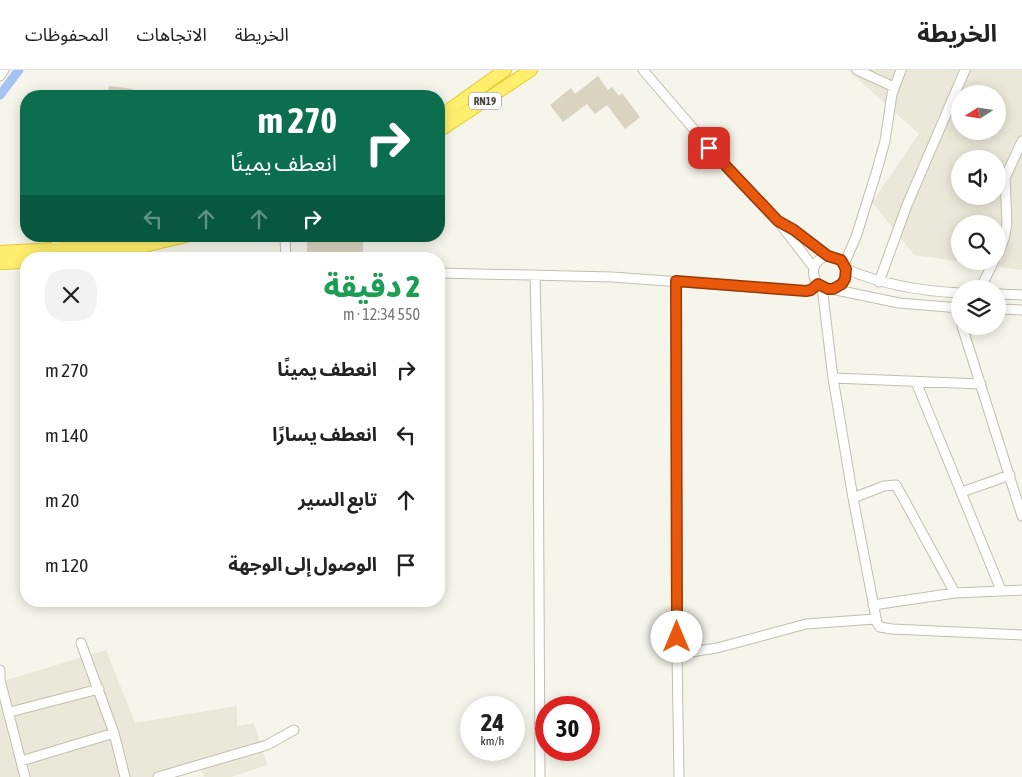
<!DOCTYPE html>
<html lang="ar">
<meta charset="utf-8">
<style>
body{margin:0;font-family:"Asap Condensed","Noto Sans Arabic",sans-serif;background:#f2f2f2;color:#222;direction:rtl;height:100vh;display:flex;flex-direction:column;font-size:19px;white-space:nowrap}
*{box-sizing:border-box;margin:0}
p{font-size:16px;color:#767676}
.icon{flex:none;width:28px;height:28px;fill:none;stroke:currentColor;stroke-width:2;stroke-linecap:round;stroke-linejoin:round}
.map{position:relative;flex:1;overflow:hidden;direction:ltr}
.details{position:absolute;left:20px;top:182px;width:425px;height:355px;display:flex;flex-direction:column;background:#fff;border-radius:20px;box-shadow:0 2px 12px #0003;direction:rtl}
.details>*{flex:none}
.top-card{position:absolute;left:20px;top:20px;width:425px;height:152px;border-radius:20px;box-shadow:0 2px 12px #0003;direction:rtl;background:#0b6e4f;color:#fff;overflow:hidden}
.needle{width:32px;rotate:258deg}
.tools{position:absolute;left:951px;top:15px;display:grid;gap:10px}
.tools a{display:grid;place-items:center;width:55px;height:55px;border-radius:50%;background:#fff;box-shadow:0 2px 12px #0003;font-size:25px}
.speed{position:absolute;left:460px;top:626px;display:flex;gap:10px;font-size:25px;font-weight:700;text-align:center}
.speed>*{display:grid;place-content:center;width:65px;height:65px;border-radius:50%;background:#fff;box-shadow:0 2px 12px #0003;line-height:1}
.speed small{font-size:12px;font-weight:400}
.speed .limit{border:8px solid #d22;background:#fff;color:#111}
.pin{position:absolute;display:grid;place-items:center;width:42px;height:42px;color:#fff;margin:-21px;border-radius:10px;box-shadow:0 2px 8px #0006}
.me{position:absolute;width:55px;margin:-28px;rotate:0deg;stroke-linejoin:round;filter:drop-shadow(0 0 4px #0008)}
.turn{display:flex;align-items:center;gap:18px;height:105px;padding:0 25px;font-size:22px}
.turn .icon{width:65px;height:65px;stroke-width:2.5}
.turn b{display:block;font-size:35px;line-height:42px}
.lanes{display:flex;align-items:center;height:48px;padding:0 25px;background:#0003;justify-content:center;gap:25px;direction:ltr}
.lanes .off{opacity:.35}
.round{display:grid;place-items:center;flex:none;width:52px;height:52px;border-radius:20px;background:#f2f2f2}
.summary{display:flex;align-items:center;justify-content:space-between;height:85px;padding:0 25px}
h1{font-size:30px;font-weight:800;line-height:38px;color:#1e9e55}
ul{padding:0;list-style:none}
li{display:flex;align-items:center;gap:15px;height:65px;padding:0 25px}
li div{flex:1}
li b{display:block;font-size:19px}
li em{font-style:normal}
header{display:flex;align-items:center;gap:30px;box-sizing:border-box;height:70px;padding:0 25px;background:#fff;border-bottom:1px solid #e0e0e0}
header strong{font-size:24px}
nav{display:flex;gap:28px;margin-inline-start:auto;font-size:18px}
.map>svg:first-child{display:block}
.residential{fill:#eae8d8;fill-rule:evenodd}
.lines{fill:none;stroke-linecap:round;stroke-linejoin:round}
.canal{stroke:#a5c2f4;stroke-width:9}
.building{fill:#d8d4bf}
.minor-casing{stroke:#c2bfac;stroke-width:11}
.highway-casing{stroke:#e5cb36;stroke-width:14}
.minor{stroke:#fff;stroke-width:9}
.highway{stroke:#ffef6c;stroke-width:12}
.route-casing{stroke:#983908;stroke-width:12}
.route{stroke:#ea580c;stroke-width:9}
.labels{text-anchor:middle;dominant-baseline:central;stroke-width:4.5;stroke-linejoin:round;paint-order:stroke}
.shield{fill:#fff;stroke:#817e74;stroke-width:1}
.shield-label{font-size:11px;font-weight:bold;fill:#4b4738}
</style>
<header>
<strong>الخريطة</strong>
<nav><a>الخريطة</a><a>الاتجاهات</a><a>المحفوظات</a></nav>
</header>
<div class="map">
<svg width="1022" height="707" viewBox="0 0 1022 707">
<rect width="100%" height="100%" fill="#f6f5eb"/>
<path class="residential" d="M848 0H1022V200L914 185 872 132 919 64ZM960 24H998V61H960ZM960 89H998V126H960ZM960 154H998V191H960Z
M106 580 135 653 237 636V656L254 653 267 695 231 707H204L200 695 172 707H0V612Z"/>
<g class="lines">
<path class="canal" d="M0 25 19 0"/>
</g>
<path class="building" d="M598 6 608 20 612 17 619 26 622 23 640 47 625 59 607 35 595 44 587 34 563 52 550 35 571 18 575 24Z
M109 16 133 19 131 26H107Z
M347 166H363V184L307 183V167Z"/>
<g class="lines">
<defs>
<path id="minor" d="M643 0 734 106 778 151 814 198
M857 0 894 17
M0 6 4 0
M778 151 794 160 828 186
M285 169 286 189
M54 179 61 166
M998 184 1004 169 1007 154 1005 108 1022 71
M844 194 856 167 877 100 885 71 892 24 901 0
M846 199C883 215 920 221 960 223
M439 203 612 207 806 221 811 220 818 214
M535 207 538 328 540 707
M676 211 677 584 717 578 806 554 875 549
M879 212 907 135 965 0
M822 217 833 308 853 428 877 553 880 557 892 559 1022 565
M833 219C846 214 849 201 841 190L828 186C811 190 809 207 822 217L899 233 960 238
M980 219 994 191
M998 224 1022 225
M956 238 960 249
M998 239 1022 240
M962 256 1022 446
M833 308 981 314
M916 312 1001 520
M962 422 1010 405
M853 428 884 416 896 415 955 523
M873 535 955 523 1022 520
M81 573 114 663
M677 584 679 707
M0 600V610L25 707
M10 642 99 619
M21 691 114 663 125 707
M158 707 267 675 294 660"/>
<path id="highway" d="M439 47 505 0
M439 61 531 0
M0 182 54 179 136 166
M62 189 144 176 186 166
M0 193 26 192"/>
</defs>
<use href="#minor" class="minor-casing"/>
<use href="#highway" class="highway-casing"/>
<use href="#minor" class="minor"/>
<use href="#highway" class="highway"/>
</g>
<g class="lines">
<defs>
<path id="route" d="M677 567 676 211 806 221 811 220 818 214 828 219H833L842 214 845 209 846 199 841 190 828 186 794 160 778 151 709 78"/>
</defs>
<use href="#route" class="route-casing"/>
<use href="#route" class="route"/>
</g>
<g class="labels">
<rect class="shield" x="469" y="22.5" width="32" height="17" rx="4"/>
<g class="shield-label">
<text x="485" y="31">RN19</text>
</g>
</g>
</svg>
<div class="tools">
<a><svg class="needle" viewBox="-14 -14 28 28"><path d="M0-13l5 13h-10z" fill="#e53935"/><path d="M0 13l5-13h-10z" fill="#767676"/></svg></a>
<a><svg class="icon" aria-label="sound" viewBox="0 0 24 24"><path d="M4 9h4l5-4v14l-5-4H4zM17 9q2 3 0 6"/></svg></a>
<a><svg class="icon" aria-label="search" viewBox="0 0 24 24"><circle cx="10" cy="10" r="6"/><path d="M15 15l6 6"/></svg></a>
<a><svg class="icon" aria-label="layers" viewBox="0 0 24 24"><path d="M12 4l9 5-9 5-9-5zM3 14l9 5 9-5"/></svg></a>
</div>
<div class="speed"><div>24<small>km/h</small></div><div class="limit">30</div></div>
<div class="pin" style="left:709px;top:78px;background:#d93025"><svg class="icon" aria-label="arrive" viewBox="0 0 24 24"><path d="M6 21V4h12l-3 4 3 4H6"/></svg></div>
<svg class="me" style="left:677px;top:567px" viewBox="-20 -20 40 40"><circle r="19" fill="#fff"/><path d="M0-13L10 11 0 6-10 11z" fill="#ea580c"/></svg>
<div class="top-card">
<div class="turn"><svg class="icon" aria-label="right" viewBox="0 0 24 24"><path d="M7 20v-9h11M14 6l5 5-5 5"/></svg><div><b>270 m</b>انعطف يمينًا</div></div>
<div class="lanes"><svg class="icon off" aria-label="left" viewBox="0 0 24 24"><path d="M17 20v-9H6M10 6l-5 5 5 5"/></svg><svg class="icon off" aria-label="ahead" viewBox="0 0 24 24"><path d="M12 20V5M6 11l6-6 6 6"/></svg><svg class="icon off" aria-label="ahead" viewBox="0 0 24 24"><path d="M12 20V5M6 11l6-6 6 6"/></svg><svg class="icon" aria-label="right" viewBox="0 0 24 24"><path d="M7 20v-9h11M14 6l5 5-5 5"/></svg></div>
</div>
<section class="details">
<div class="summary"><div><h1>2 دقيقة</h1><p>550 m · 12:34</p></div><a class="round"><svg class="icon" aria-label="close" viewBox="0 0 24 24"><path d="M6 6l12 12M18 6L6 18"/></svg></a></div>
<ul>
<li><svg class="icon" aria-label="right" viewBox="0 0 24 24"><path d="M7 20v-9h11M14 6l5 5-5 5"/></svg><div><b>انعطف يمينًا</b></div><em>270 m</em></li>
<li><svg class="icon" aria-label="left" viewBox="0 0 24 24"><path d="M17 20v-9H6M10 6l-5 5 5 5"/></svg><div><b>انعطف يسارًا</b></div><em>140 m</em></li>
<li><svg class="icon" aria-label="ahead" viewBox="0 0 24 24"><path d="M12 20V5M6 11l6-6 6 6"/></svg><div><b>تابع السير</b></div><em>20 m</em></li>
<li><svg class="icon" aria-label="arrive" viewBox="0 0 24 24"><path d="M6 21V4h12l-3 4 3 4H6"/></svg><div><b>الوصول إلى الوجهة</b></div><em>120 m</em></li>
</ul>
</section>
</div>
